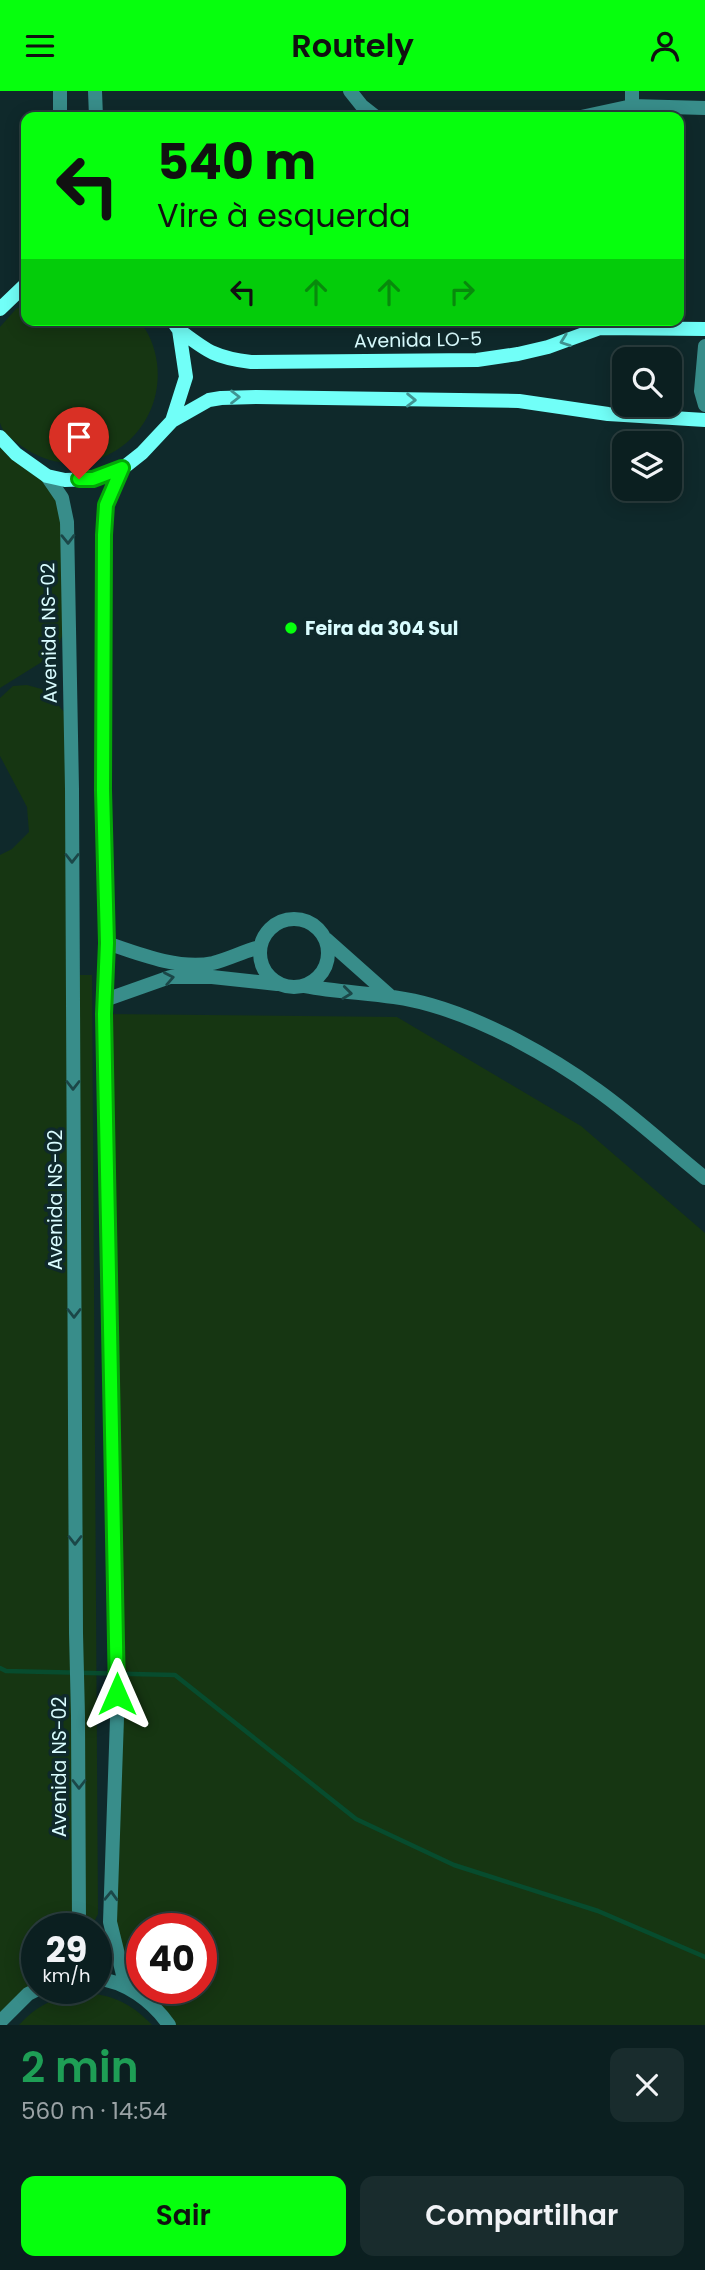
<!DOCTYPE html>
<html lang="pt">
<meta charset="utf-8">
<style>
body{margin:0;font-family:Poppins,sans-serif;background:#192c2d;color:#f1f3f6;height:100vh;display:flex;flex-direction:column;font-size:26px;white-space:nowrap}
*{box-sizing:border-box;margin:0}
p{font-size:23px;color:#9aa2a5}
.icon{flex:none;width:38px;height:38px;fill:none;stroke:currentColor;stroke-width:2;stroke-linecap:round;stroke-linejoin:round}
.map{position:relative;height:1934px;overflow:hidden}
.side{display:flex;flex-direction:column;background:#0b1f20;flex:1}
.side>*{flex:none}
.top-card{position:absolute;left:21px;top:21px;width:663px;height:214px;border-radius:14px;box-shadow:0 4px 18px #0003,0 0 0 2px #2b3d3e;background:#06ff0d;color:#111;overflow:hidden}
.buttons{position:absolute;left:612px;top:256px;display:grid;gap:14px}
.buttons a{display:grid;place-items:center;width:70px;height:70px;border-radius:14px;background:#0b1f20;box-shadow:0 4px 18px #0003,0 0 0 2px #2b3d3e;font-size:35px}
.speed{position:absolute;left:21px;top:1822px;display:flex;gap:14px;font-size:35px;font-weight:700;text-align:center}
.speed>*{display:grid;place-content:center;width:91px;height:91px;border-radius:50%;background:#0b1f20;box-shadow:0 4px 18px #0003,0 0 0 2px #2b3d3e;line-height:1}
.speed small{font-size:18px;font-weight:400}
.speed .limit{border:10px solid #d22;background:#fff;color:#111}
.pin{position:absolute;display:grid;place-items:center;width:60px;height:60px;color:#fff;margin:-72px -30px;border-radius:50% 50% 50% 0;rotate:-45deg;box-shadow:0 0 7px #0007}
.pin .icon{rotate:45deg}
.me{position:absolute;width:77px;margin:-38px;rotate:0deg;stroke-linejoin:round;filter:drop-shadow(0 0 5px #0008)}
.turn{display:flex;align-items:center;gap:24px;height:147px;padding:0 21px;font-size:32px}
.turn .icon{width:91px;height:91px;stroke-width:2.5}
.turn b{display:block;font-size:49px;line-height:60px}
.lanes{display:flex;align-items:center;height:66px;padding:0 21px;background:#0003;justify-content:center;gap:35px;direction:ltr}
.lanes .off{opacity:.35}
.round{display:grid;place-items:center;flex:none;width:74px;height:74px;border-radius:14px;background:#192c2d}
.head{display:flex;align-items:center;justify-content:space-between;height:119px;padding:0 21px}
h1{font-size:42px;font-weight:600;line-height:52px;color:#1e9e55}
.cta{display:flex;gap:14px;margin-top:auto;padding:14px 21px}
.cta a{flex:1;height:80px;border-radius:14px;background:#06ff0d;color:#111;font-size:28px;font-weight:600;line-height:80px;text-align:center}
.cta a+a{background:#192c2d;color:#f1f3f6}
header{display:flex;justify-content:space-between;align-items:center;height:91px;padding:0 21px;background:#06ff0d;color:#111;font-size:32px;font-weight:600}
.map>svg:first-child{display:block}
.green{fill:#163612;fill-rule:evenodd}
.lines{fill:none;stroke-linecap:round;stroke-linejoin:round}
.stream{stroke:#074c2e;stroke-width:4.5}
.minor{stroke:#388d8a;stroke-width:14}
.tertiary{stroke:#388d8a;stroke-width:14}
.secondary{stroke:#71fff8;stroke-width:14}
.oneway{stroke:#409492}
.oneway2{stroke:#1b4748}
.route-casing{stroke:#04a608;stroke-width:18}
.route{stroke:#06ff0d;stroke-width:12}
.poi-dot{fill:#06ff0d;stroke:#0f292b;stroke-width:2.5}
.labels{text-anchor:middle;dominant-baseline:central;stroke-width:7;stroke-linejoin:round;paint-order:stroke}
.street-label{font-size:19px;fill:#dafdff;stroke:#0f292b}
.poi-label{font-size:19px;font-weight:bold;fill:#dafdff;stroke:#0f292b;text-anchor:start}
</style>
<header><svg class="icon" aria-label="menu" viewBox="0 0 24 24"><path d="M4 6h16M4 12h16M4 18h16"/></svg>Routely<svg class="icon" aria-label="person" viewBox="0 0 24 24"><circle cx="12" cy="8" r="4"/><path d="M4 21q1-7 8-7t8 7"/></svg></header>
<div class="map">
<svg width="705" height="1934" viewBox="0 0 705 1934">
<rect width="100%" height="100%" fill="#0f292b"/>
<path class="green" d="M26 212V229H138C149 240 155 257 157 272 166 345 89 399 26 358 17 352 3 344 0 332 0 325 0 314 0 306 0 282 0 259 0 236L16 218Z
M0 349 43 389 58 408 64 431 66 534 58 556 45 569 0 597Z
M27 594 45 599 65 622 68 884H92L98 1823 91 1837 37 1838V1897L0 1934V764L12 758 29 741 27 716 0 665V607L13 595Z
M104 923 397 926 581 1035 705 1142V1934H169L126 1896 110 1831 117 1627ZM142 1838H201V1897H142Z
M76 1902C107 1901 131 1911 152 1934H19C35 1916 53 1907 76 1902Z"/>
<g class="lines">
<path class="stream" d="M0 1577 6 1580 175 1584 356 1728 454 1774 598 1820 705 1866"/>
<path class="minor" d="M350 0 362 15 376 26
M632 0V15
M581 26 632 15 705 17
M705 255 701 300 705 314"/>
<path class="tertiary" d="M60 0V26
M95 0 96 26
M123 377 106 414 104 444 103 699 107 852 104 923 117 1531V1627L110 1831 126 1896
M47 385 62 407 67 431 72 698 76 1542 78 1625 79 1834 77 1838
M260 862a34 34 0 1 1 68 0a34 34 0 1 1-68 0Z
M326 848 389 904
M107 852C139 863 179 879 213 872 229 868 244 860 260 856
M305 895C347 903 390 902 431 914 487 930 550 965 597 999 635 1026 669 1058 705 1087
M105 909 170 886H212L277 893
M96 1888C125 1889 153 1911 169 1934
M0 1931 28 1903 40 1897"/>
<path class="secondary" d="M0 218 26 193
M179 239C207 260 215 267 251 271L477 269 518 263 548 256 600 237 705 238
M172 330 209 309 221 307 256 306 519 310 608 323 705 329
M0 346 16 363 47 385 65 389 93 388 123 377 142 362 172 330 186 286 179 239 172 229"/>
</g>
<defs><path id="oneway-chevron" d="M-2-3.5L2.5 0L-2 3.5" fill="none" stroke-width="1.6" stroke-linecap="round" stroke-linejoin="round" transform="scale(1.75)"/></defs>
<g class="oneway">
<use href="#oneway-chevron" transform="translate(565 250) rotate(160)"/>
<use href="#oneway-chevron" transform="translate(235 306)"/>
<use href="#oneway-chevron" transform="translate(411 309) rotate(1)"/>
</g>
<g class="oneway2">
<use href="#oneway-chevron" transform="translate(68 448) rotate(89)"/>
<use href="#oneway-chevron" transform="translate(72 767) rotate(90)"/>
<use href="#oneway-chevron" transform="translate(169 887) rotate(-11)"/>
<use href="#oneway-chevron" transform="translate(347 902) rotate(7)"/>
<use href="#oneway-chevron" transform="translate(73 994) rotate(90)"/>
<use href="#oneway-chevron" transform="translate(74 1222) rotate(90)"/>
<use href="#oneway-chevron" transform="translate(75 1449) rotate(90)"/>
<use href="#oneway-chevron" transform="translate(79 1693) rotate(90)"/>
<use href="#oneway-chevron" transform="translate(111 1805) rotate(-88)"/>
</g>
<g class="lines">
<defs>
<path id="route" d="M79 388H93L122 377 106 414 104 444 103 699 107 852 104 923 117 1603"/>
</defs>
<use href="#route" class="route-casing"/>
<use href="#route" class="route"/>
</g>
<circle class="poi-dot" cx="291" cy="537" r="7"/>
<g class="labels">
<g class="street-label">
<text transform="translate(418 249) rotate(-1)">Avenida LO-5</text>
<text transform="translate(49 542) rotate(-91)">Avenida NS-02</text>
<text transform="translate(55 1109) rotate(-90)">Avenida NS-02</text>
<text transform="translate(59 1676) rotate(-90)">Avenida NS-02</text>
</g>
<g class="poi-label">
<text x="305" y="537">Feira da 304 Sul</text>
</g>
</g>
</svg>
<div class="buttons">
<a><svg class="icon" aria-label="search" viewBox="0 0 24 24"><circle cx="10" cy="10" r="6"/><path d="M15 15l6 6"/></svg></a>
<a><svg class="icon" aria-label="layers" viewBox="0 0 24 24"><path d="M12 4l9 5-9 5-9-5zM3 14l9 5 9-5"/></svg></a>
</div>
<div class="speed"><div>29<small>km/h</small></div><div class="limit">40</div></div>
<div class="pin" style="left:79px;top:388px;background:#d93025"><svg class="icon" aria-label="arrive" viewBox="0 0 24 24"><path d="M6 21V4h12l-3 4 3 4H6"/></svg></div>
<svg class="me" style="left:117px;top:1603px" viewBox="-20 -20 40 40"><path d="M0-17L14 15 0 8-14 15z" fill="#06ff0d" stroke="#fff" stroke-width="4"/></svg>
<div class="top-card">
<div class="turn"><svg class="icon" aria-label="left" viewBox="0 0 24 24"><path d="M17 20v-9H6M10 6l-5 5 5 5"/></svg><div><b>540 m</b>Vire à esquerda</div></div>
<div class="lanes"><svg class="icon" aria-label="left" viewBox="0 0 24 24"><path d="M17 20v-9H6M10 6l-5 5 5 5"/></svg><svg class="icon off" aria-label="ahead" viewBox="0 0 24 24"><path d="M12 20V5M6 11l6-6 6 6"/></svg><svg class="icon off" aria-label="ahead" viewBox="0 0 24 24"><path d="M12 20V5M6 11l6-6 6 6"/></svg><svg class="icon off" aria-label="right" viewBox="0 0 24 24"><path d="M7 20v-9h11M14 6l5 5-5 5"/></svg></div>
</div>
</div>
<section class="side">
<div class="head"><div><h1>2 min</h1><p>560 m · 14:54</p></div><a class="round"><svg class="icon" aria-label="close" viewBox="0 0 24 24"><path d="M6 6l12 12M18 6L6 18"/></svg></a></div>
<div class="cta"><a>Sair</a><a>Compartilhar</a></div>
</section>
